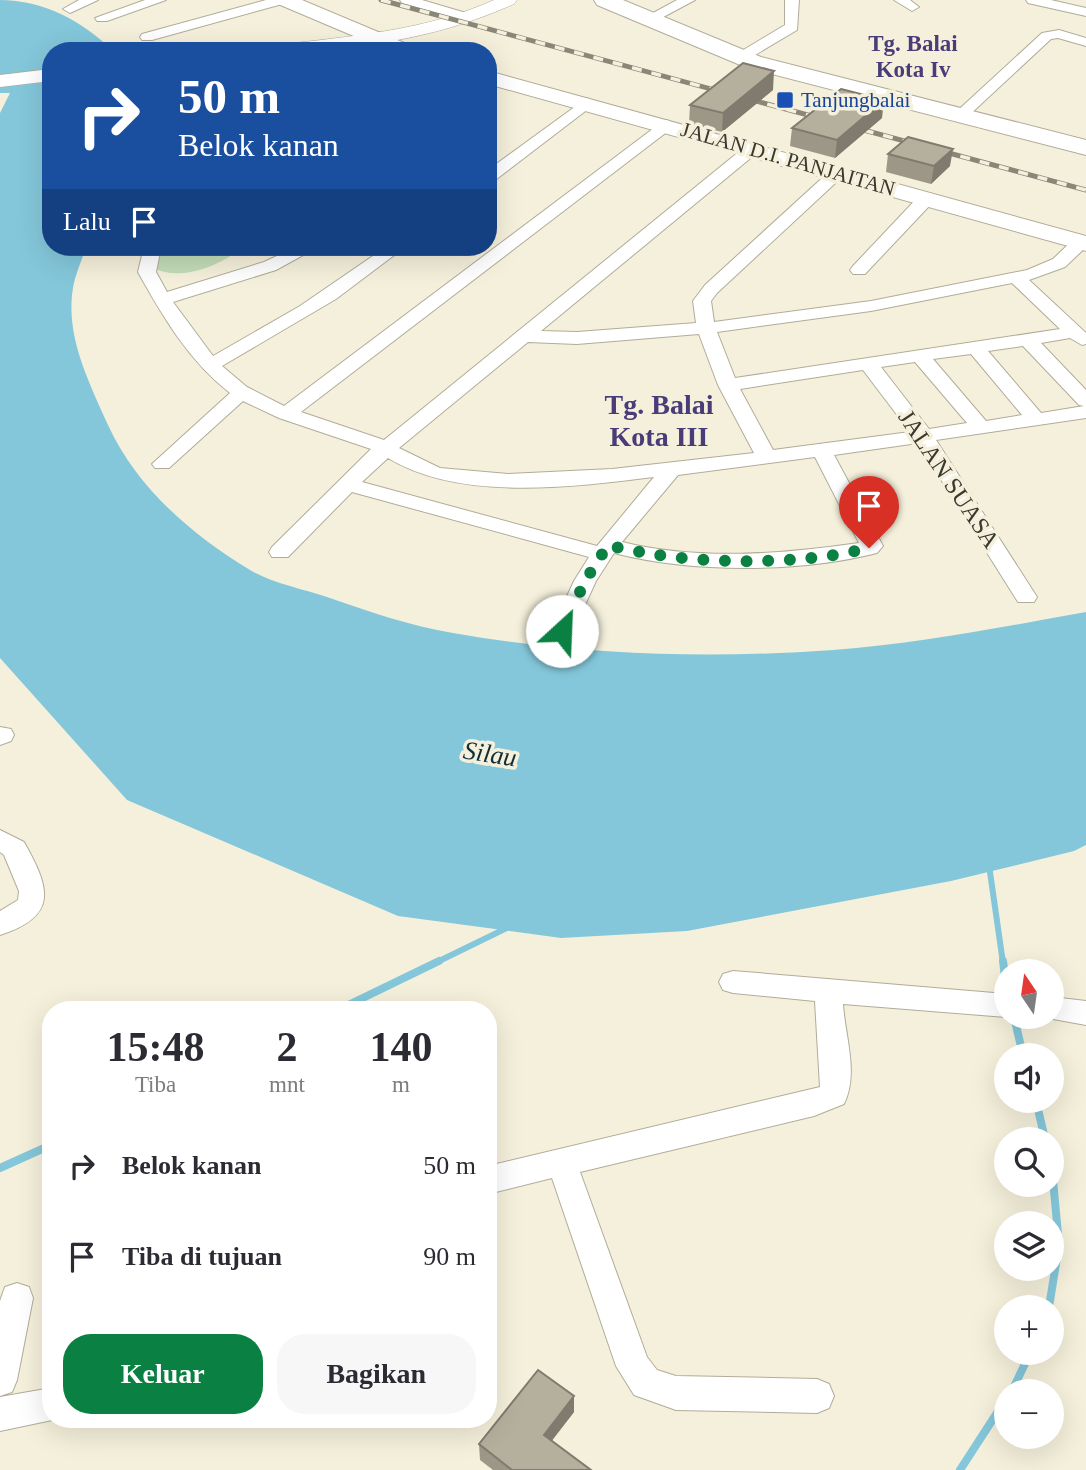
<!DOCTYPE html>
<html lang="id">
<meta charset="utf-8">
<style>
body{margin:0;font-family:Georgia,serif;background:#f7f7f7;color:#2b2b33;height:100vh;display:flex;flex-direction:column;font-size:26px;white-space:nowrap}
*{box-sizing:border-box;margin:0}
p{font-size:23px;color:#7c7c81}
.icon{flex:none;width:38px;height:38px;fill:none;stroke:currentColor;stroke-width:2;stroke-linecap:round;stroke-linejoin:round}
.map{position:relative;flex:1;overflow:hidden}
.side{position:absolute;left:42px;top:1001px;width:455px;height:427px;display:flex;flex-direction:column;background:#fff;border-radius:28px;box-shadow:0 7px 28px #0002}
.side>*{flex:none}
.hud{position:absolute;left:42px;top:42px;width:455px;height:214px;border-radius:28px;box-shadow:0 7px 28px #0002;background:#1a4fa0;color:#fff;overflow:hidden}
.needle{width:46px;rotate:347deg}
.controls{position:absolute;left:994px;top:959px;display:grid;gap:14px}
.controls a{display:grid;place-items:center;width:70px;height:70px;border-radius:50%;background:#fff;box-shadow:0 7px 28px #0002;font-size:35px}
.pin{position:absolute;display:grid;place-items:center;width:60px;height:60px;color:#fff;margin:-72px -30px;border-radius:50% 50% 50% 0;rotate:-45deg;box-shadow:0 0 7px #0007}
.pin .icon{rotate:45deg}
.me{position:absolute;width:77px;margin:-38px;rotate:25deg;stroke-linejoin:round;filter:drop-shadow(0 0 5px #0008)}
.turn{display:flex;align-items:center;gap:24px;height:147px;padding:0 21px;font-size:32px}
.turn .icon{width:91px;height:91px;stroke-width:2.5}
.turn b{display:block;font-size:49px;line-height:60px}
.then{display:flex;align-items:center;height:66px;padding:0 21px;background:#0003;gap:14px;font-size:26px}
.eta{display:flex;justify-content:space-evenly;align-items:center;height:119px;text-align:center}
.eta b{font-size:42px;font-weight:800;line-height:49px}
.action{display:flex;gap:14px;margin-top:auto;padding:14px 21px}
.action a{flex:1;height:80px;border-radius:28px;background:#0b8043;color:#fff;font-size:28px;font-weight:800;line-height:80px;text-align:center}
.action a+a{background:#f7f7f7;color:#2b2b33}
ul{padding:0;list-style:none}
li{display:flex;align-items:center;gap:21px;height:91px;padding:0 21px}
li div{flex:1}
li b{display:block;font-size:26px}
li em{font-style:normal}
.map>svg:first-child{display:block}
.green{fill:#c3dcb7}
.water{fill:#84c7da}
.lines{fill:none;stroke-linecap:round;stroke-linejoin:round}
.stream-far1{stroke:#84c7da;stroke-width:6}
.stream{stroke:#84c7da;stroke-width:8}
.minor-casing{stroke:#b1ac99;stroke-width:2}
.tertiary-casing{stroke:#b1ac99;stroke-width:1}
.secondary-casing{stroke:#b1ac99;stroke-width:2}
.trunk-casing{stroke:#b1ac99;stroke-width:2}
.minor{fill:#fff;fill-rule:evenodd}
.tertiary{fill:#fff;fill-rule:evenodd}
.secondary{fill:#fff;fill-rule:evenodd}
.trunk{fill:#fff;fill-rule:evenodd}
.rail-casing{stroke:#8a8779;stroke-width:5}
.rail{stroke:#f5f0db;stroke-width:3.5;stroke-dasharray:10;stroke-linecap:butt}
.wall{fill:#9c9787}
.shaded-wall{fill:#7f7b6e}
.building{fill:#b5b09d;stroke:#7f7b6e;stroke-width:2}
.route{stroke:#0b8043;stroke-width:12;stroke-dasharray:0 21.6}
.transit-dot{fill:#1a4fb4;stroke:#f5f0db;stroke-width:2.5}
.labels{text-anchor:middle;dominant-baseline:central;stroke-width:7;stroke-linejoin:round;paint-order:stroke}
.far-transit-label{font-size:21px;fill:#164399;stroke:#f5f0db;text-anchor:start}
.far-street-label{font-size:21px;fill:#3a3930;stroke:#f5f0db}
.far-quarter-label{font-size:23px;font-weight:bold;fill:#483c79;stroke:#f5f0db}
.street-label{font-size:24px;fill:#3a3930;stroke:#f5f0db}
.water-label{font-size:26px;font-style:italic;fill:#0f3039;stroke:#f5f0db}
.quarter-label{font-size:28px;font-weight:bold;fill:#483c79;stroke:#f5f0db}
</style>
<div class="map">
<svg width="1086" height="1470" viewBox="0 0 1086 1470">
<rect width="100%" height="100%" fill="#f5f0db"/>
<path class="green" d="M161 247H242C222 266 179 282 154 268Z"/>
<path class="water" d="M0 0C43 0 83 21 113 51H51V247H86C82 260 75 275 73 288 65 336 89 382 108 425 137 488 192 535 250 570 272 583 303 589 327 597 367 611 411 626 453 633 578 655 707 659 833 650 918 644 1002 627 1086 612V845L1074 851 951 881 687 931 561 938 398 916 127 800 0 658V113L10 93H0Z"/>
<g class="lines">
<path class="stream-far1" d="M989 865 1003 963
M435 963 509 927"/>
<path class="stream" d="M1003 961 1006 984
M338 1010 439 961
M1014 1017 1023 1055
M1036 1101 1045 1139
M0 1168 51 1145
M1049 1307 1059 1245 1052 1169
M1012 1391 1030 1353
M960 1470 1006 1399"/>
<defs>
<path id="minor" d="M79 0H98L70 13 63 9Z
M145 0H166L107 21H97L95 18Z
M266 0H288L286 3 152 40H142L140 37 142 34Z
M400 0H422L473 15 475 18 468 22 402 3Z
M677 0H695L654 22 649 23 642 19Z
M785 0H799L797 30 745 61H735L733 58 735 55 785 25Z
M894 0H910L919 7 912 11Z
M1026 0H1051L1086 8V16L1028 3Z
M1059 30 1086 38V46L1058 38 1051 39 965 119H955L952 116 955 113 1042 33Z
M587 98 595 103 592 106 494 181 488 183V170Z
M667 120 675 125 672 128 301 412 384 440 746 146H758L760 149 758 152 541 331 577 332 696 323 693 301 705 285 831 170 837 168 845 173 843 176 717 293 711 301 714 322 871 301 1027 270 1053 259 1075 238H1086V247L1065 267 1029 280 1086 333V344L1082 345 1070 338 1041 343 1086 390V418L936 440 1037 597 1034 602H1018L918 443 834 455 883 546 877 553C799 573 691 573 614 553L596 581 573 631 570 636 562 638 554 636 551 631 574 581 589 557 352 492 288 557H272L269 552 272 547 371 449 279 418 243 401 169 468H155L152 464 230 393C189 361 163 317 138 272L144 247H161L156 272 167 292 264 262 296 247H318L276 270 173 302 213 356 300 306 386 247H405L336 299 222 366 247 387 284 406 662 122ZM1012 283 1060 329 735 378 717 332 871 311ZM699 334 718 385 754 453 612 469 508 474 440 468 399 448 528 342 577 344ZM1023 346 1079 405 1084 406 1041 413 988 351ZM971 354 1022 415 986 421 933 359ZM915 362 967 423 929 429 881 367ZM863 370 910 432 773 450 740 389ZM815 457 859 543C782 554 699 561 622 542L678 475ZM388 458C460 502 573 487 654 477L597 546 362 482Z
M927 193 935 198 933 202 865 274H853L850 270 853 266 921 194Z
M0 727 11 729 14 735 11 741 0 745Z
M0 830 24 842C50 888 59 916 0 935V911L18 900 19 891 4 855 0 852Z
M733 971 1006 994V1017L843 1004C845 1037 859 1073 844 1104L814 1116 580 1172 647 1357 657 1370 676 1376 817 1379 829 1384 834 1396 829 1408 817 1413 676 1410 634 1395 616 1366 552 1178 488 1194V1166L820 1087 815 1001 733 993 723 990 719 982 723 974Z
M1052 997 1086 1001V1025L1042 1017H1052Z
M17 1283 29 1287 33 1298 17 1380 12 1392 0 1396V1301L5 1287Z
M51 1388V1419H57L0 1431V1397Z"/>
<path id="tertiary" d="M494 0H517L514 4C436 39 355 51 269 51L278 45C352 36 425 31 494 0Z
M51 69V81L0 87V75Z"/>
<path id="secondary" d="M275 0H302L414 47 417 51H389L278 4Z
M488 71 1086 236V251L488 84Z"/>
<path id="trunk" d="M594 0H623L761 57 1086 140V155L745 67 597 5Z"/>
</defs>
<use href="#minor" class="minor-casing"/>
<use href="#tertiary" class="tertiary-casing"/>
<use href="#secondary" class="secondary-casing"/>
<use href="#trunk" class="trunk-casing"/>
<use href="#minor" class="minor"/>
<use href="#tertiary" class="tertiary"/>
<use href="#secondary" class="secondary"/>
<use href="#trunk" class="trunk"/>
<defs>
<path id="rail" d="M381 0 1086 190"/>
</defs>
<use href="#rail" class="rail-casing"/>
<use href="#rail" class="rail"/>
</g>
<path class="wall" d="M773 90 722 132 689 124 690 105Z
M882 118 835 158 790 146 792 128Z
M888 154 950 166 931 184 886 172Z
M574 1396V1412L551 1441 591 1470H493L480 1460 479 1444Z"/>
<path class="shaded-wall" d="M774 71 773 90 722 132 723 113Z
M884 100 882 118 835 158 837 140Z
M953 149 950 166 931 184 934 166Z
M574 1396V1412L544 1451V1435Z"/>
<path class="building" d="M743 63 774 71 723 113 690 105Z
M841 89 884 100 837 140 792 128Z
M908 137 953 149 934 166 888 154Z
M538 1370 574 1396 544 1435 591 1470H512L479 1444Z"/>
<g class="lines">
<path class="route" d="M562 631 585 581 608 545C684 565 793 567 869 548"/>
</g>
<rect class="transit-dot" x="776" y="91" width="18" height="18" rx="3.5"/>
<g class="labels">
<g class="far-transit-label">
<text x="801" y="100">Tanjungbalai</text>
</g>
<g class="far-street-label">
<text transform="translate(788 159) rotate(16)">JALAN D.I. PANJAITAN</text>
</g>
<g class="far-quarter-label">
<text x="913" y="43">Tg. Balai<tspan x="913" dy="26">Kota Iv</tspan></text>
</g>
<g class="street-label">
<text transform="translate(949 479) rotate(56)">JALAN SUASA</text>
</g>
<g class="water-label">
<text transform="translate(490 754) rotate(9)">Silau</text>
</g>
<g class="quarter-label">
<text x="659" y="404">Tg. Balai<tspan x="659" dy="32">Kota III</tspan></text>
</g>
</g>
</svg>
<div class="controls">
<a><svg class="needle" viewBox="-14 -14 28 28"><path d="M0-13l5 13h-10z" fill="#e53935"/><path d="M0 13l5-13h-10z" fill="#7c7c81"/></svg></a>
<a><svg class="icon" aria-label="sound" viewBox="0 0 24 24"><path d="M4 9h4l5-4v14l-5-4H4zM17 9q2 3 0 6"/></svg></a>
<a><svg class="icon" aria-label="search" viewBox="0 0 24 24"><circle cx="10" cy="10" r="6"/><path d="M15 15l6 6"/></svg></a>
<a><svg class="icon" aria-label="layers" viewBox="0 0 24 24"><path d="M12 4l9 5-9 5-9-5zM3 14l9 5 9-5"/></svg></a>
<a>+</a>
<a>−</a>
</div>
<div class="pin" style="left:869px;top:548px;background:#d93025"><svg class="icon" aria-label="arrive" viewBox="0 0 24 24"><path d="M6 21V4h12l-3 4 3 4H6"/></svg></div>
<svg class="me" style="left:562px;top:631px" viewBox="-20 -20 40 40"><circle r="19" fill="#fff"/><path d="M0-13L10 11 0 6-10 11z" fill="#0b8043"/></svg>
<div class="hud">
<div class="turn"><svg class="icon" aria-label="right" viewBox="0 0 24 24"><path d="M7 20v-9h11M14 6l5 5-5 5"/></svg><div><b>50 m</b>Belok kanan</div></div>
<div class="then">Lalu<svg class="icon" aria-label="arrive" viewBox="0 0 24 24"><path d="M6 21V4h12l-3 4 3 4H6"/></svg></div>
</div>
<section class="side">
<div class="eta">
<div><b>15:48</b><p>Tiba</p></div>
<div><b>2</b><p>mnt</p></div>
<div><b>140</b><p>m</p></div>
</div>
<ul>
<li><svg class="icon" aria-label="right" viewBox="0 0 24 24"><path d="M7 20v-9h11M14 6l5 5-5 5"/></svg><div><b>Belok kanan</b></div><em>50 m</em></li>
<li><svg class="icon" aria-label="arrive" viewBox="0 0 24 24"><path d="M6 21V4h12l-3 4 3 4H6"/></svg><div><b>Tiba di tujuan</b></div><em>90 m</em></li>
</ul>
<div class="action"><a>Keluar</a><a>Bagikan</a></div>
</section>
</div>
